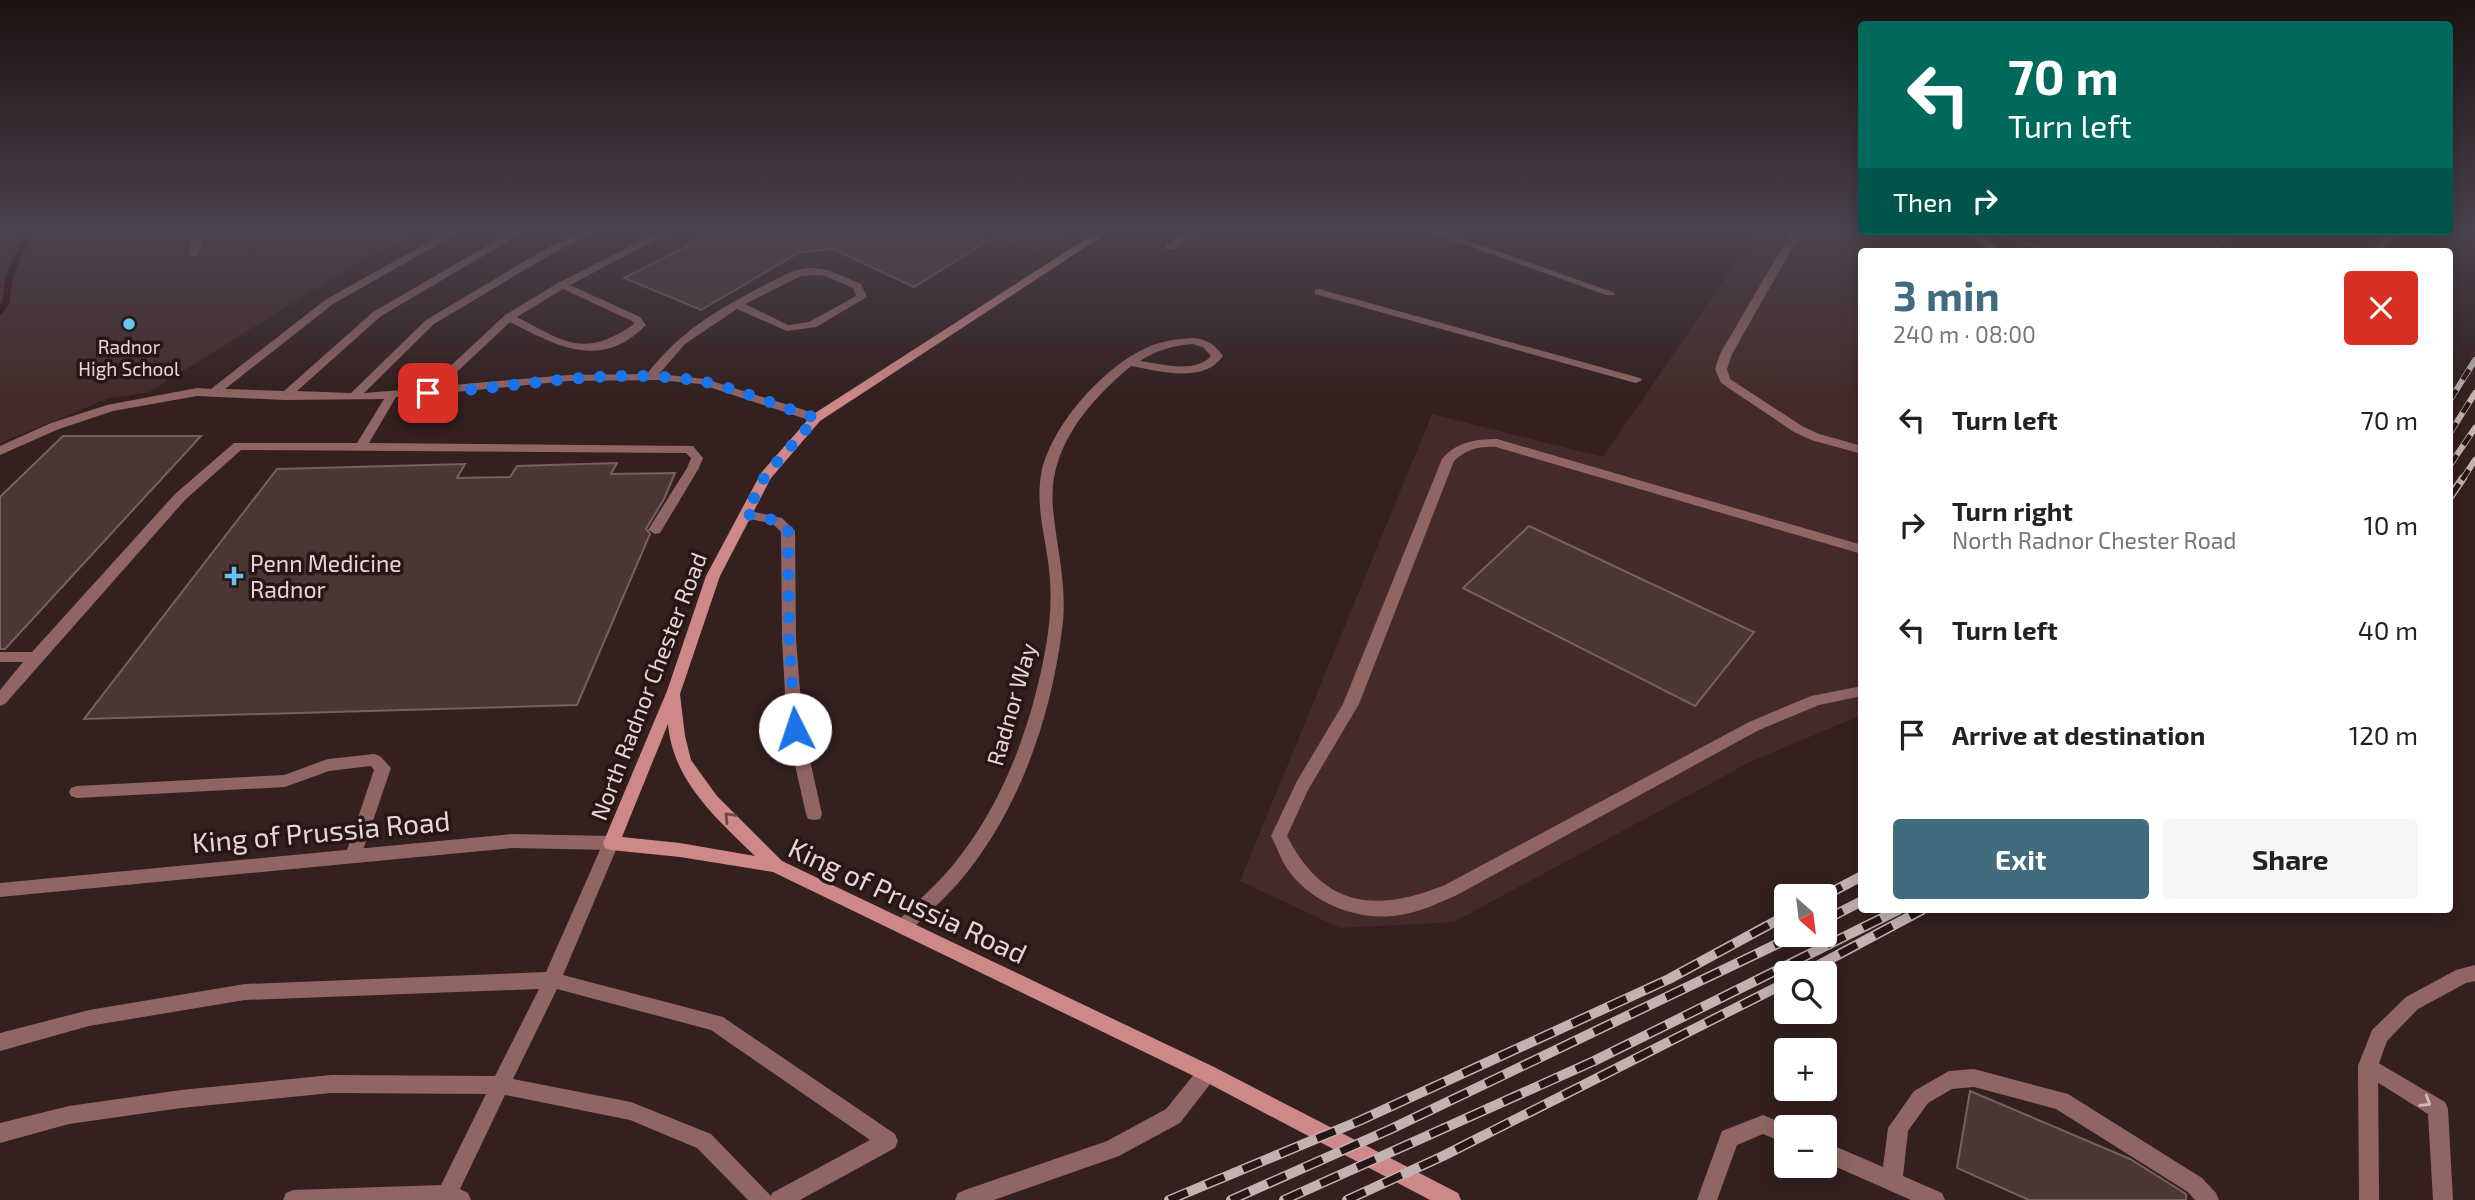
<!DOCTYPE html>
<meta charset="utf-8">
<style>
body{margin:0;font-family:"Exo 2",sans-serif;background:#f6f6f6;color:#222;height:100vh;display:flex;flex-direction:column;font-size:26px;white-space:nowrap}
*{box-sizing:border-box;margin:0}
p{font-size:23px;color:#767676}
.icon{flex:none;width:38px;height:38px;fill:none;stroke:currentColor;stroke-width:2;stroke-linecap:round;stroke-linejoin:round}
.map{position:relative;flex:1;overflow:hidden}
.details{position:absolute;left:1858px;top:248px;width:595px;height:665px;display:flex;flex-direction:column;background:#fff;border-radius:7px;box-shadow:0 4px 18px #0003}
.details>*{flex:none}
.banner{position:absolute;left:1858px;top:21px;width:595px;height:214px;border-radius:7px;box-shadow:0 4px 18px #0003;background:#00695c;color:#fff;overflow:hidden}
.needle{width:46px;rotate:152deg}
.buttons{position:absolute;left:1774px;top:884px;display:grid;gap:14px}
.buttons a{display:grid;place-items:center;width:63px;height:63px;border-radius:7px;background:#fff;box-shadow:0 4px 18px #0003;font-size:35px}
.pin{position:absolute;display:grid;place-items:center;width:60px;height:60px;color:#fff;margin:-30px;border-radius:14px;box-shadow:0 4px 10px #0006}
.me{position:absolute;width:77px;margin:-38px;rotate:356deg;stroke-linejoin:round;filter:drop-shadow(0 0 5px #0008)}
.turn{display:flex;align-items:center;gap:24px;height:147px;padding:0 35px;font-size:32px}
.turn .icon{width:91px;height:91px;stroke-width:2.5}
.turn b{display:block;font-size:49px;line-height:60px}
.then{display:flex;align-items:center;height:66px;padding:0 35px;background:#0003;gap:14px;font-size:26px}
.round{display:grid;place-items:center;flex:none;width:74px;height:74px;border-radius:7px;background:#f6f6f6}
.overview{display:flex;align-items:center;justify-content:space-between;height:119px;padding:0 35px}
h1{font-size:42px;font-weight:700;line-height:52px;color:#416b7f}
.cta{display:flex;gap:14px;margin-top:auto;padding:14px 35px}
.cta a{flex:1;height:80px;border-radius:7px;background:#416b7f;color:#fff;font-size:28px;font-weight:700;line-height:80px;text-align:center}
.cta a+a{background:#f6f6f6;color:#222}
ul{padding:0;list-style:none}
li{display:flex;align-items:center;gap:21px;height:105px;padding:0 35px}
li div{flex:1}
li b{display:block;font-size:26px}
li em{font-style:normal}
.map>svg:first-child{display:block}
.built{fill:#442b2a}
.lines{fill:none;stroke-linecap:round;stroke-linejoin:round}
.stream{stroke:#310207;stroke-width:7}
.building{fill:#4b3636;stroke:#77605f;stroke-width:2}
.lane{fill:#906564;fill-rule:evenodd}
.street{fill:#906564;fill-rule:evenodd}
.secondary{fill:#cd8887;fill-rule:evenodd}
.rail-far2-casing{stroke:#c2b3b2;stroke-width:6}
.rail-far1-casing{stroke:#c2b3b2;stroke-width:8}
.rail-casing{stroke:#c2b3b2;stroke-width:10}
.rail-far2{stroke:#281616;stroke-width:4.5;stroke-dasharray:12;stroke-linecap:butt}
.rail-far1{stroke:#281616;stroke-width:5;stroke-dasharray:16;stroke-linecap:butt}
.rail{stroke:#281616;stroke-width:7;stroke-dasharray:20;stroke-linecap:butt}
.oneway{stroke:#724949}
.oneway2{stroke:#d0baba}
.route{stroke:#1a73e8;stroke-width:12;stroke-dasharray:0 21.6}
.poi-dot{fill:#67c4f0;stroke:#281616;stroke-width:2.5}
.labels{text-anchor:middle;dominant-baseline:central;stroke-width:7;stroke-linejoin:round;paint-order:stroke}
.far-poi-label{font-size:19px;fill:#e5d7d7;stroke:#281616}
.poi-label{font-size:23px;fill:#e5d7d7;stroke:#281616;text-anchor:start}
.street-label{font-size:23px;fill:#e5d7d7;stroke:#281616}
.near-street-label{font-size:28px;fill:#e5d7d7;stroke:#281616}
</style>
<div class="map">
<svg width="2475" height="1200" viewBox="0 0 2475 1200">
<rect width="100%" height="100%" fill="#33201f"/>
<path class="built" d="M0 229H431L367 257 149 392 107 399 0 443Z
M965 229H1073L1037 252Z
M1759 229 2442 231 2427 252H1862V715L1752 761 1454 922 1340 928 1240 881 1432 414 1603 457Z"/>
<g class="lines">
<path class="stream" d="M0 311 6 302 9 277 30 229"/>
</g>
<path class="building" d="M721 229H952L986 242 914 287 833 249 800 252 701 310 624 278Z
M2003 231H2234L2213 252H2053L2003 235Z
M63 436H201L5 649H0V497Z
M617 463 611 474 675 473 664 499 646 529 650 534 577 705 84 719 277 469 465 464 457 478 510 477 517 466Z
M1529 526 1754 632 1695 706 1463 588Z
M1970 1091 2130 1159 2186 1194V1200H2029L1957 1168Z"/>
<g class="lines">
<path class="lane" d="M150 229 202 234 279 229 244 237 202 240 199 254 194 257 189 254 192 240 165 236Z
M452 229H465L333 304 225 389 284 391 373 312 516 229H529L381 316 297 391 351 393 426 320 545 249 586 229H599L553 253 434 324 364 393 427 388 505 315 558 283 663 229H676L570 285 640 317 646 325C601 371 557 346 510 322L442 386 568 375 647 374C678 333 718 309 763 286 778 279 792 269 809 268 827 267 844 277 861 284L867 297 816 327 787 331 737 309 685 344 659 374 705 379 820 415 822 418 820 421H812L700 384 658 380 568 381 434 394 428 397H396L369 443 693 446 703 458 699 468 660 533 655 534 648 530 687 468 691 458 686 453 241 450 185 500 5 704 0 706V690L23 662H0V652H32L175 494 234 443H357L384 399 285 400 197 396 113 411 59 429 0 455V446L51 423 107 405 197 388 211 389 325 300ZM814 275 825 276 853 288 856 296 809 322 788 325 745 304 801 276ZM563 289 632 321 634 324C584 359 565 342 517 317Z
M1190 229H1202L1174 249H1166V245Z
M1421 229H1436L1615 293 1614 295H1606Z
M1793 229H1803L1732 354 1727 369 1730 379 1802 426 1819 434 1862 446V454L1811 440 1794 432 1721 383 1715 369 1720 354Z
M1964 231H1975L2003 252H1991Z
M2389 231H2399L2381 252H2371Z
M1319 289 1640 378 1642 380 1636 383 1632 382 1315 294V290Z
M1497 439 1862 545V554L1496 447C1479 446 1467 449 1454 461L1359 704 1308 790 1287 836C1324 908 1375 913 1445 885L1749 722 1811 696 1862 686V696L1819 705 1759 730 1457 895C1439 903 1420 912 1400 915 1360 922 1312 904 1288 870 1281 860 1277 847 1271 836L1297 781 1343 704 1442 459C1456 442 1476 439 1497 439Z
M746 510 782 518 795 531 796 639 803 729 822 814 820 819 814 820 808 819 806 814 787 729 782 639 781 532 773 524 741 517 739 514Z
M374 754 380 756 391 768 361 856 359 861 353 863 347 861 345 856 374 770 371 766 329 771 285 787 77 798 71 796 69 792 71 788 77 786 284 775 328 759Z
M611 836 617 838 619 843 563 975 723 1017 895 1134 898 1141 895 1148 800 1200H748L697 1148 630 1120 505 1095 460 1189 468 1193 471 1200H283L286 1193 293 1190 441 1185 486 1094 331 1093 181 1108 69 1124 0 1143V1123L69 1106 181 1090 331 1075 495 1076 539 989 245 1000 89 1026 0 1051V1033L89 1010 245 984 546 972 603 843 605 838ZM557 989 711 1030 870 1140 772 1193 771 1196 711 1134 631 1102 513 1079Z
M2368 1057 2445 1102 2448 1109 2453 1200H2433L2428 1114 2361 1072 2358 1066 2361 1060Z
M1207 1064 1214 1067 1217 1073 1214 1079 1180 1123 1119 1156 994 1200H955L958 1193 965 1190 1107 1141 1166 1109 1200 1067Z
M1974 1069 2068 1094 2202 1178 2216 1193 2219 1200H2195L2188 1192 2056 1109 1974 1087 1952 1089 1928 1103 1908 1131 1903 1176 1942 1193 1945 1200H1911L1825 1162V1142L1883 1167 1888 1128 1914 1091 1949 1071Z
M1763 1115 1791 1127H1787V1144L1763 1134 1737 1145 1717 1200H1697L1722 1131Z"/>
<path class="street" d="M1192 338C1206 339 1215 344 1223 356 1204 384 1159 371 1131 366 1088 402 1047 449 1053 509 1057 550 1068 588 1062 630 1051 717 1020 807 965 875 948 896 928 913 909 932L903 935 897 932 894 927 897 922C915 903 936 886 953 865 992 818 1018 759 1034 700 1044 662 1053 620 1050 580 1048 545 1035 510 1041 475 1049 428 1103 367 1146 348 1161 341 1176 339 1192 338ZM1192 344 1203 347 1211 356C1195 374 1161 364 1140 361 1157 350 1172 346 1192 344Z
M512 834 611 836 617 838 619 843 617 848 611 850 512 848 0 897V883Z
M2475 965V981L2466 983 2418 1009 2387 1041 2378 1066 2379 1200H2359L2358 1066 2372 1030 2406 997 2456 970Z"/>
<path class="secondary" d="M1101 229H1113L820 421 771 478 720 576 680 694 685 736 691 760 717 796 782 861 1214 1067 1458 1193 1461 1200H1430L1200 1079 773 872 680 857 611 850 605 848 603 843 667 691 706 576 761 473 812 415ZM668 724C673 781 716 818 755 856L680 843 622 837Z"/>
<defs>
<path id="rail-far2" d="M2450 400 2475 360
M2450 433 2475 393
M2450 465 2475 428
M2462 480 2475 460"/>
<path id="rail-far1" d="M2450 497 2463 478"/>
<path id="rail" d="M1824 896 1862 876
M1825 920 1862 901
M1804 973 1922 910
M1169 1200 1359 1121 1669 979 1787 915
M1231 1200 1391 1129 1798 934
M1284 1200 1594 1061 1898 910
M1347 1200 1443 1156 1787 982"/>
</defs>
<use href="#rail-far2" class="rail-far2-casing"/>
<use href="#rail-far1" class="rail-far1-casing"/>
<use href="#rail" class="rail-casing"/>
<use href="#rail-far2" class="rail-far2"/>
<use href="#rail-far1" class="rail-far1"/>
<use href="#rail" class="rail"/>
</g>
<defs><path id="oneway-chevron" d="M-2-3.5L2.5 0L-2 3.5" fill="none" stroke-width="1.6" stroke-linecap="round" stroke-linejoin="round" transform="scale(1.75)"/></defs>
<use class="oneway" href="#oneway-chevron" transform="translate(729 817) rotate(-134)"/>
<use class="oneway2" href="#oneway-chevron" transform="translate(2426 1102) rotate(32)"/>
<linearGradient id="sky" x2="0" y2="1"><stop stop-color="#1c1211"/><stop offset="0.58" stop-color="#4a424d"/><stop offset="1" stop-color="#4a424d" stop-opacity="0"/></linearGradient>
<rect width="2475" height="397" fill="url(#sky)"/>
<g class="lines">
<path class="route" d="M428 393C518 388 609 366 699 381 735 387 780 407 816 418L765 476 746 514 777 521 788 531 789 639 795 729"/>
</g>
<g class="poi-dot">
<circle cx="129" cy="324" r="7"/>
<path d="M230.5 565.5h7v7h7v7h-7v7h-7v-7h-7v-7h7z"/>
</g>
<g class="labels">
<g class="far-poi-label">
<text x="129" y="346">Radnor<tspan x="129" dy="22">High School</tspan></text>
</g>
<g class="poi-label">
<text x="250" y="563">Penn Medicine<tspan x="250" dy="26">Radnor</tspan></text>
</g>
<g class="street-label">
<text transform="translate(648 686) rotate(-69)">North Radnor Chester Road</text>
<text transform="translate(1011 704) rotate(-74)">Radnor Way</text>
</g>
<g class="near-street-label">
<text transform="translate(321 831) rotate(-5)">King of Prussia Road</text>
<text transform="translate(908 900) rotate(25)">King of Prussia Road</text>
</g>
</g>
</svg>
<div class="buttons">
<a><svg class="needle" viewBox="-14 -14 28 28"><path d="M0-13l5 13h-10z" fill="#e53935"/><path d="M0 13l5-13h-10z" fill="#767676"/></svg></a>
<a><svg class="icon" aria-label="search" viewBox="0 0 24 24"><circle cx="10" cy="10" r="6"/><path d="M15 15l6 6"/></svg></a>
<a>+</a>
<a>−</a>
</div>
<div class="pin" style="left:428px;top:393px;background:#d93025"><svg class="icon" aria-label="arrive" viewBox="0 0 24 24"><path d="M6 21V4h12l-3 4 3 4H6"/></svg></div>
<svg class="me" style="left:795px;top:729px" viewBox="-20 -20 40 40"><circle r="19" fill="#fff"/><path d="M0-13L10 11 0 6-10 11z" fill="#1a73e8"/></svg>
<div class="banner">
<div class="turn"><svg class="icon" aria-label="left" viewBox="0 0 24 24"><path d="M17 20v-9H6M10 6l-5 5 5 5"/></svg><div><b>70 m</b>Turn left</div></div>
<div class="then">Then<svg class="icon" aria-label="right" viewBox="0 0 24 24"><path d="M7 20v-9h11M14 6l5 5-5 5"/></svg></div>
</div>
<section class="details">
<div class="overview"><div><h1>3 min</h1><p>240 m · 08:00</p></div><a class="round" style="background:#d93025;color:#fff"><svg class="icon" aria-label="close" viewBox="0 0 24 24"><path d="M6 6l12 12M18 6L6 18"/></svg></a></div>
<ul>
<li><svg class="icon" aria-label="left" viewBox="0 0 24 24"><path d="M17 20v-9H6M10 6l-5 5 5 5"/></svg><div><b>Turn left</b></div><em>70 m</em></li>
<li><svg class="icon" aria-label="right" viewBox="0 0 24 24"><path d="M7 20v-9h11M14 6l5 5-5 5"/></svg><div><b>Turn right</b><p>North Radnor Chester Road</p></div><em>10 m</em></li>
<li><svg class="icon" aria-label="left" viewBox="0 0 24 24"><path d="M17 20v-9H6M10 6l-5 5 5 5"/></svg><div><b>Turn left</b></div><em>40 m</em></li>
<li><svg class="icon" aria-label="arrive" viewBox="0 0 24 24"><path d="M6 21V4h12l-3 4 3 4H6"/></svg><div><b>Arrive at destination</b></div><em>120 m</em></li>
</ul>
<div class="cta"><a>Exit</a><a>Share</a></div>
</section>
</div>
